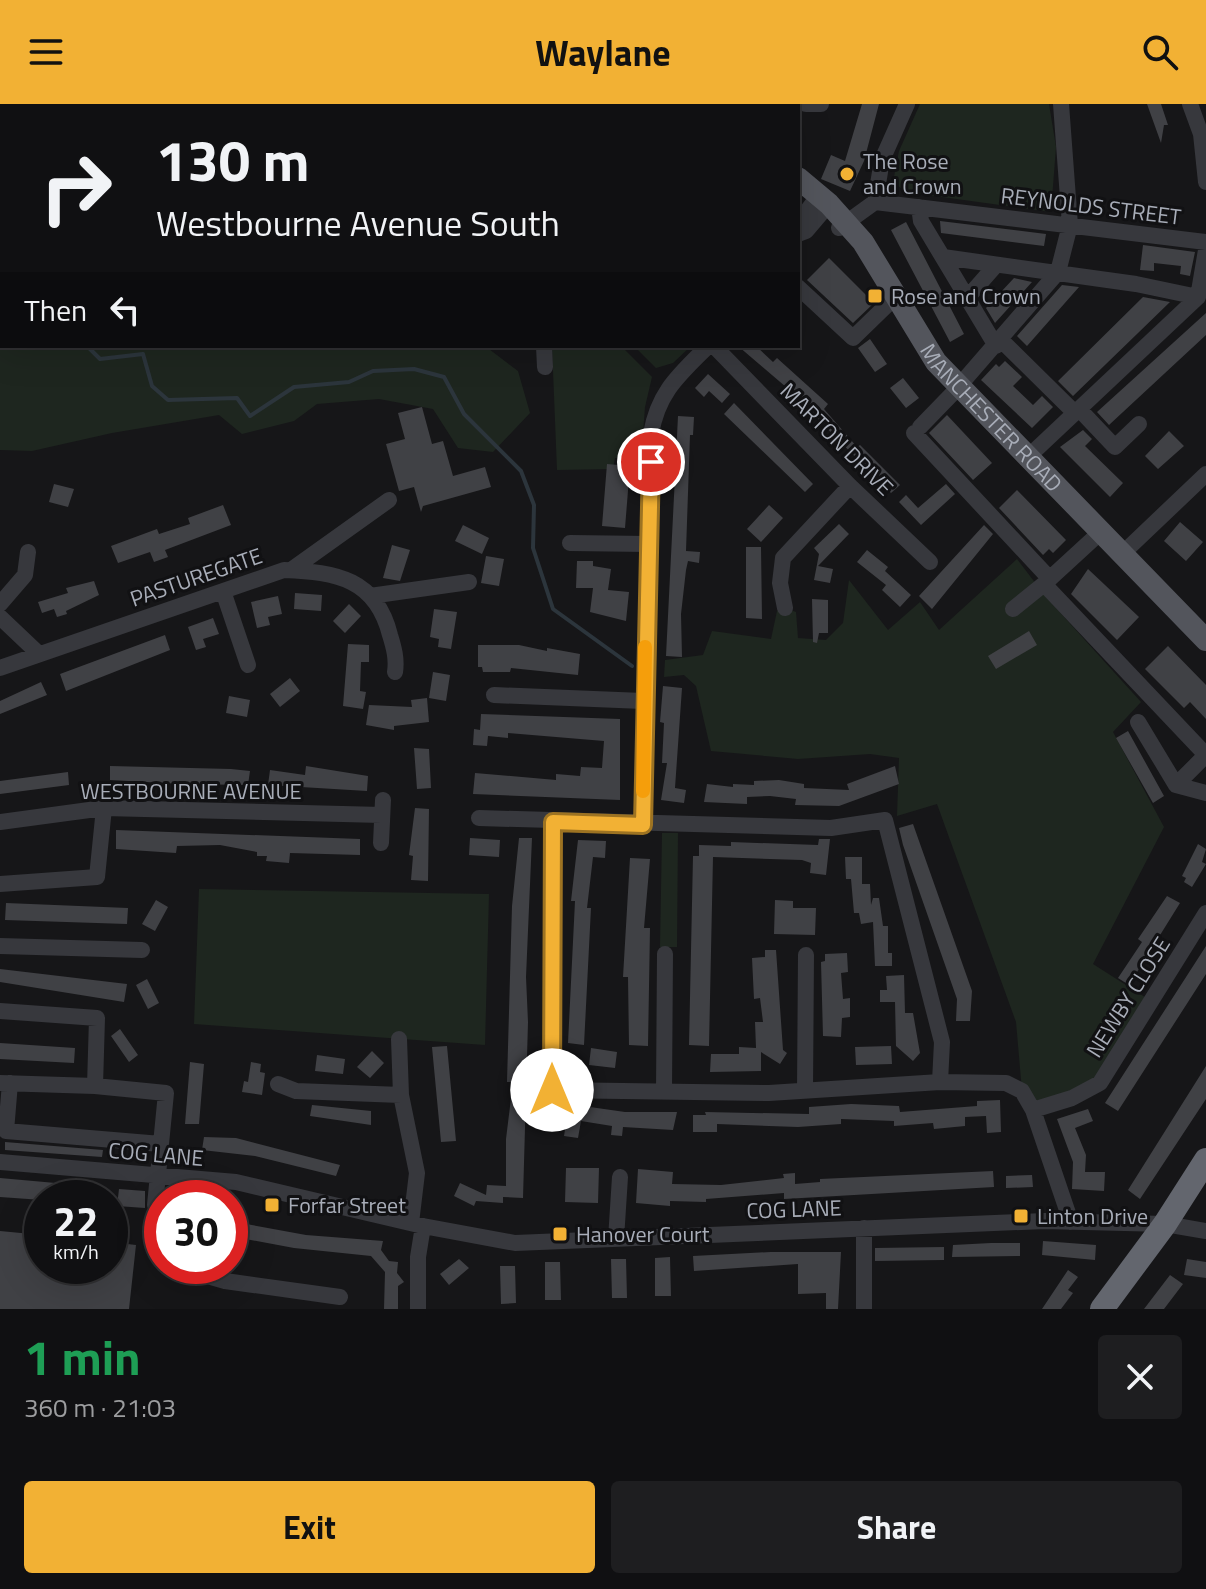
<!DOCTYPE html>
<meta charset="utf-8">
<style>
body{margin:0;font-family:"Titillium Web",sans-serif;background:#1e1e20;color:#f1f3f6;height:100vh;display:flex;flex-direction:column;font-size:30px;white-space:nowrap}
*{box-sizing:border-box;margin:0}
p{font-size:26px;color:#9c9d9f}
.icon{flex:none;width:44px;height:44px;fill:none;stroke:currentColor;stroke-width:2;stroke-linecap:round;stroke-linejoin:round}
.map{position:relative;height:1205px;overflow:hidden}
.side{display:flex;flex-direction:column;background:#101012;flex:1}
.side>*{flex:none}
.hud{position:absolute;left:0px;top:0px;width:800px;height:244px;box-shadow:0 8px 32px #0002,0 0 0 2px #303032;background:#101012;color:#f1f3f6;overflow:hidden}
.speed{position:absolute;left:24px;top:1076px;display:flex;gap:16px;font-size:40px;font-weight:700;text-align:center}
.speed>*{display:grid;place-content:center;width:104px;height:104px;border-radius:50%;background:#101012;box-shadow:0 8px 32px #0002,0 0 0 2px #303032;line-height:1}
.speed small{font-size:20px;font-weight:400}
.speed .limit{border:12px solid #d22;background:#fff;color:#111}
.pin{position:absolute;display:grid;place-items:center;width:68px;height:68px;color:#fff;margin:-34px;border:4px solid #fff;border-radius:50%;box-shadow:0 2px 8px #0007}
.me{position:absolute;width:88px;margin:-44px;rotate:0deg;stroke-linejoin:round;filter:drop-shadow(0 0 6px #0008)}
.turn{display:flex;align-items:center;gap:28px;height:168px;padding:0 24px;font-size:36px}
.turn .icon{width:104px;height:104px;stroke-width:2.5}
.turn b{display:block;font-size:56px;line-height:68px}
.then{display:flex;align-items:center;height:76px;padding:0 24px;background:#0003;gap:16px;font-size:30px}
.round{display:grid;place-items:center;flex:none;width:84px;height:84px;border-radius:8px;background:#1e1e20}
.overview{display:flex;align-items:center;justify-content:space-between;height:136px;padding:0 24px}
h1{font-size:48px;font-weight:700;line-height:60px;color:#1e9e55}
.cta{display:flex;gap:16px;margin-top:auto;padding:16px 24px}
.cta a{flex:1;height:92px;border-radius:8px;background:#f2b134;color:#111;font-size:32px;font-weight:700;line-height:92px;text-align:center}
.cta a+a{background:#1e1e20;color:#f1f3f6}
header{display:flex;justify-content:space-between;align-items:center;height:104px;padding:0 24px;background:#f2b134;color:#111;font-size:36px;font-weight:700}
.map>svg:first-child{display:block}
.green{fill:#1e261f}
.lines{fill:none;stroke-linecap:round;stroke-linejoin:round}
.stream{stroke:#2c353c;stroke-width:4}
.building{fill:#404145}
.minor{stroke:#37383d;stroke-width:16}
.major{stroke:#53555c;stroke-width:22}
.highway{stroke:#63666e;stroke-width:24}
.route-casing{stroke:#9d7322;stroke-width:20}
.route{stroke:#f2b134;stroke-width:14}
.slow{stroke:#f59e0b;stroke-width:14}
.poi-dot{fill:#f2b134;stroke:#111113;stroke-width:3}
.labels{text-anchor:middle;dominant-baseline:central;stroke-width:6;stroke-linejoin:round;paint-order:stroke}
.poi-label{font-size:22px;fill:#a8adb8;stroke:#111113;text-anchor:start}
.street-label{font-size:22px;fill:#a8adb8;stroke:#111113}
</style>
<header><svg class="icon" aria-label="menu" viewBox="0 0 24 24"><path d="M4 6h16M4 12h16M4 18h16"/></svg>Waylane<svg class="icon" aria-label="search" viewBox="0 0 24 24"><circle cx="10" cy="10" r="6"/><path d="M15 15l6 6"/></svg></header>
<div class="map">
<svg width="1206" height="1205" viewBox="0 0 1206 1205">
<rect width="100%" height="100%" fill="#161618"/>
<path class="green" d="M0 0 144 2H2V242H485L518 267 530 309 493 348 458 344 433 305 379 295 317 300 294 317 242 330 219 311 112 329 32 347 0 346Z
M920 0H1049L1056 43 1051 108 906 88 893 78 899 47Z
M552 242H621L652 273 645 303 641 355 615 354 613 365 557 366Z
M634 242H691L673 259 656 264Z
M1017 455 1046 493 1141 598 1113 628 1164 723 1093 860 1151 897 1100 979 1033 1006 1022 987 1016 918 937 700 897 712 899 654 870 650 798 655 711 647 696 582 684 571 664 573 665 556 703 551 712 527 771 535 777 507 785 504 796 508 798 534 826 536 843 519 849 476 888 526 920 498 939 526Z
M662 729H678L677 843H660Z
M199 785 489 790 485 941 194 920Z"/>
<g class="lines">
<path class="stream" d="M0 191 2 190
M87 242 100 255 143 250 152 282 168 296 237 294 250 312 294 283 349 278 373 267 414 265 444 273 464 310 521 367 534 401 533 444 553 505 632 562"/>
</g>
<path class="building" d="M862 0H879L864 57 850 87 821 75 831 51 845 57Z
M1147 0H1161L1168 21H1164L1161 39Z
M940 117 1046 130 1044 142 941 129Z
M906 118 964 230 950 238 891 126Z
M1143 141 1195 148 1190 172 1180 170 1181 162 1154 159V167L1140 166Z
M829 154 874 199 853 219 807 176Z
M1014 174 1032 178 995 219 986 204Z
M1062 181 1079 183 1027 242 1017 232Z
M1143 193 1170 198 1073 292 1058 277Z
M1206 209V231L1109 321 1097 308Z
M870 235 887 260 875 268 858 244Z
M738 242H756L773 258 777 254 828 300 824 305 857 343 860 341 900 381 891 389 786 283Z
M1005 257 1022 273 1013 282 1033 301 1042 292 1053 303 1032 324 981 276 996 260 999 263Z
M708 270 730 290 722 299 709 287 704 293 695 284Z
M903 274 919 294 906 304 890 284Z
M734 299 813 380 805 388 724 310Z
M422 303 432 340 443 337 453 372 485 363 491 383 423 402 421 408 414 383 399 387 386 340 405 335 398 309Z
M947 311 992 359 973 376 929 329Z
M678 312 694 313 693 331H690L686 447 700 448 699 459 688 457 686 466 681 510 682 553 666 552Z
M1083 326 1092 335 1085 342 1123 379 1110 393 1060 343Z
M1169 327 1184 342 1158 365 1145 352Z
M607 360 630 362 625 424 602 422Z
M54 380 74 385 68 403 49 398Z
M946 380 955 390 921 421 899 398 906 391 918 404Z
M1017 386 1066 436 1053 449 1049 445 1043 451 999 404Z
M223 401 231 421 165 446 168 453 154 458 150 448 118 459 111 442 157 425 159 430 190 420 188 414Z
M769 401 783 414 761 438 747 425Z
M1180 418 1203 438 1186 457 1164 437Z
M839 420 849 430 818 462 833 465 830 479 814 476 819 450 814 444Z
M463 421 489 434 482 450 455 437Z
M984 421 993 430 932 505 919 492Z
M392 441 410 446 400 477 383 474Z
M746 443H761L762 515 746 514Z
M867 446 888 463 885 467 911 491 900 503 882 486 886 481 857 458Z
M486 452 504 455 499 482 481 479Z
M577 457H593V462L611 465 608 486 629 488 626 517 590 508 593 484H576Z
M1088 465 1139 513 1117 536 1071 490Z
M94 477 99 491 66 507 67 510 57 513 54 505 42 509 38 498 68 489 66 484Z
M295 489 322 491 321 507 294 505Z
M278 492 282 510 268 513 270 521 257 524 251 498Z
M812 495 828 496V529H819L817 539 813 538Z
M349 500 361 512 345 529 333 517Z
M434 505 457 508 451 545 438 543 439 535 430 533Z
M213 514 219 530 203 535 206 543 196 546 188 523Z
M1029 527 1037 541 996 565 988 552Z
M165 531 170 546 66 587 60 570Z
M348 540 369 541V558H361L360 587 366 588 363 605 343 602Z
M478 541H519L547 547V544L580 550 578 571 511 564 510 568H483L482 563H478Z
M1168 542 1206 581V615L1190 598 1184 604 1145 565Z
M433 568 450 571 446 597 429 594Z
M290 574 300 587 280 603 270 590Z
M41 578 47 591 0 610V597Z
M663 582 682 584 675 684 686 686 684 699 661 696 667 659H662L664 619 660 618Z
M229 592 250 596 247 613 226 609Z
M427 594 429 618 394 622V626L366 621 369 601 412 603 411 596Z
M481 610 620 615V696L473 690 475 669 556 676V670L580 672 581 663 602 664 604 637 508 629V634L488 632 487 642 473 641 474 625 480 626Z
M1128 627 1164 692 1153 699 1116 634Z
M414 644 429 645 431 684 417 685Z
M110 662 231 665 250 667 248 681 183 680 110 676Z
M306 662 368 672 367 687 268 681 270 666 305 671Z
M895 662 899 680 839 702 795 701 796 695 770 692 747 693V700L704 698 707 680 733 683V680L754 681V677L779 676 804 680V684L849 686 847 680Z
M68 668 69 681 0 690V677Z
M415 704 429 705 428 777 411 776 413 752 409 751Z
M913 720 972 887 970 917H956L957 895 903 741 899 724Z
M116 726 360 735V751L290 749 289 759 266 757 267 752H257V748L220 741 177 742 176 749 116 745Z
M470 734 500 736 499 753 469 751Z
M519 734H532L526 873 528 918 523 1094 503 1093V1099L476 1097 474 1102 454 1092 460 1079 486 1091 487 1081 506 1082V1035L513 978H507L512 802Z
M819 735H830L826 771 810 769 811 759 802 756 713 753 709 942 689 941 693 752H699V741L731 742V738L818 741Z
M578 736 606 737 605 754 593 753 587 804H591L584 941 568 939 575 797H571Z
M1198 740 1206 745 1202 758 1206 760 1192 783 1184 778 1186 774 1182 772Z
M845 753H862V780H870L871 801 873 794H879L883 822H888V849H892V862H875L873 818 861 820 859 809H854L851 775H846Z
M630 754 650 755 644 824H650L648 942 629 941 628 873H623Z
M1167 792 1180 799 1129 881 1118 874 1142 838 1138 835Z
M156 796 168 803 155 827 142 820Z
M775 796 793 797V804H816L815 831 774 830Z
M6 799 128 804 127 820 5 816Z
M1206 842V870L1118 1007 1105 999Z
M765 846H776L783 946 787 949 780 960 761 948V967L710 968 711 950H739V943L756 944 755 918H763L760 894 754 895 752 854 765 853Z
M847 849 848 868 841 869 843 895 850 894V913L842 914 841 933 823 932 821 858 825 857V850Z
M0 865 127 880 124 898 0 878Z
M904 871 905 909H913L920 949 913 957 896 942 895 898H880V886H887L886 872Z
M147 875 159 899 148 905 136 881Z
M120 925 138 951 129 958 111 932Z
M0 939 75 944 74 959 0 955Z
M447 942 456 1037 441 1038 432 943Z
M891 942 892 960 856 961 855 943Z
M591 944 617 948 615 964 589 961Z
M372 947 384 959 370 974 357 963Z
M317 951 345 955 343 970 315 967Z
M190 958 204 960 199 1020H185Z
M251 958 261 960 260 968 265 969 262 991 242 988 244 977 248 978Z
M1206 962V995L1140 1095 1128 1086Z
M1000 996 1001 1028 987 1029 986 1012 965 1013V1022L934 1025 933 1019 894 1022V1017L841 1015V1020L798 1023 717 1020V1028H693V1011H706L705 1008 809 1010V1003L851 1000 899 1002 900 1008 977 1002V997Z
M569 1000 625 1008H677L673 1026 623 1023 622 1032 611 1031 612 1022 581 1017 578 1034 564 1032Z
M312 1001 371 1007V1021L310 1012Z
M1088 1005 1093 1017 1075 1024 1086 1051 1085 1068H1105L1104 1087 1072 1085 1073 1058 1057 1015Z
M204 1033 236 1034 340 1061 336 1072 255 1052 202 1046Z
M5 1038 103 1046 102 1053 5 1046Z
M566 1064H599L598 1099 565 1098Z
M638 1065 673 1068 672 1080 721 1081 784 1074 783 1070 795 1069V1080L820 1078V1075L993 1067 994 1083 784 1095V1089L706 1095V1098L670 1097V1102L636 1099Z
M1032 1071 1033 1083 1006 1084V1072Z
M0 1074 100 1083 99 1094 42 1096 0 1093Z
M119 1085 145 1087V1104L117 1102Z
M230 1117 306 1131 383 1137 381 1146 389 1157 398 1158 397 1169 404 1178 398 1182V1205H384L385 1168 371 1152 294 1144 230 1132Z
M0 1127 42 1131V1162H110V1138L136 1141 129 1205H0Z
M1043 1137 1096 1141 1095 1156 1042 1151Z
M991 1139H1020V1152L952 1153 953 1141Z
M944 1143V1156L875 1157V1144Z
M771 1148H841L838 1205H826V1189L798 1190V1160L694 1167 693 1152Z
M670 1153 671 1192H655V1154Z
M459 1155 469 1164 449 1181 440 1170Z
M611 1155H626L627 1194H612Z
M1187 1155 1206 1158V1174L1184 1171Z
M545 1158H560L561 1196H545Z
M500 1162H515L516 1199 501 1200Z
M1068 1166 1078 1173 1068 1186 1073 1189 1061 1205H1042Z
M1170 1171 1183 1180 1164 1205H1144Z"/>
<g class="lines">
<path class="minor" d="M278 0 282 2
M806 0H821
M1190 0 1201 30 1206 78
M202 2 203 0
M448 2V0
M875 98 882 56 907 0
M919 103 921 117 996 242
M798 119 819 91
M839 124 875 98 1206 138
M798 130 806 127 829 100
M943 153 1136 180 1198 193
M798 183 853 234 888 200
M967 194 996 161
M1001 236 1075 309
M544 242 545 263
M714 242 850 382 930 458
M959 282 1058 168 1070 121 1061 0
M1079 305 1115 343 1139 320
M920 323 952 290
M914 329 1050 475
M1028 353 1198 193 1206 146
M1093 435 1044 480 1206 651
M570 439 648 440
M1122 450 1206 370
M291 466 389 396
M223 487 248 561
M370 492 469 478
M0 500 25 471 28 448
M785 504 780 479 783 454 850 382
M1013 505 1044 480
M0 513 39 550
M0 564 284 466C337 468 376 475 390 531 394 544 397 555 395 568
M494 591 643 597
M1138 618 1176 681 1206 651
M1176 681 1206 689
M479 714 831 724 885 716 942 938 940 978
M0 718 104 704 382 711
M553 718 552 986 769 989 940 978 1006 979 1022 987 1033 1006 1071 1118
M643 721 651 330C658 288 679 271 708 242
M381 739 383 696
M0 780 97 773 104 704
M0 842 142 846
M0 907 97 914 95 982
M399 935 401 991 417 1069 411 1119
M0 979 95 982 166 989 155 1101 162 1112
M10 979 6 1027 161 1040
M278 980 296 987 401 991
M664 987 665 850
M805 987 806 851
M1033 1006 1072 994 1100 979 1206 809
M0 1058 236 1078 423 1122 515 1139 1044 1117 1165 1120 1206 1127
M864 1124V1205
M616 1135 620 1073
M196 1162 211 1173 225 1177 340 1193
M418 1205V1153L423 1122"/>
<g class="major">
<path d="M491 0 501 2"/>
<path d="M559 0 567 2"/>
<path id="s1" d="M798 74 829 100 863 138 936 258 1206 536"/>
</g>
<path class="highway" d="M1102 1205 1165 1120 1206 1056"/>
</g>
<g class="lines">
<defs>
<path id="route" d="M552 986 553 718 643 721 651 358"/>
</defs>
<use href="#route" class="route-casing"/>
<use href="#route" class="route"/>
<path class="slow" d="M643 687 645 543"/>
</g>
<g class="poi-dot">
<circle cx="847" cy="70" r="8"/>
<rect x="867" y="184" width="16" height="16" rx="4"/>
<rect x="264" y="1093" width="16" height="16" rx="4"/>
<rect x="1013" y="1104" width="16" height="16" rx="4"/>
<rect x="552" y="1122" width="16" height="16" rx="4"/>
</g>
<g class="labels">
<g class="poi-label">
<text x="863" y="57">The Rose<tspan x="863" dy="25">and Crown</tspan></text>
<text x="891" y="192">Rose and Crown</text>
<text x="288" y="1101">Forfar Street</text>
<text x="1037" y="1112">Linton Drive</text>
<text x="576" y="1130">Hanover Court</text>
</g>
<g class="street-label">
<text transform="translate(1091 102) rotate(7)">REYNOLDS STREET</text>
<text stroke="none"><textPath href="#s1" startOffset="310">MANCHESTER ROAD</textPath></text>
<text transform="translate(837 335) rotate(45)">MARTON DRIVE</text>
<text transform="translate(196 473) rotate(-19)">PASTUREGATE</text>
<text x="191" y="687">WESTBOURNE AVENUE</text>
<text transform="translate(1128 893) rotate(-58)">NEWBY CLOSE</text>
<text transform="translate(156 1050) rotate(5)">COG LANE</text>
<text transform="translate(794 1105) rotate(-2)">COG LANE</text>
</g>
</g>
</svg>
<div class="speed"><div>22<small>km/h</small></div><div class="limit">30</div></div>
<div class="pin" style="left:651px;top:358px;background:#d93025"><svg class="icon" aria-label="arrive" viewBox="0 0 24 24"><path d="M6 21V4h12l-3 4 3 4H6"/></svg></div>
<svg class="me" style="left:552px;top:986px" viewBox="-20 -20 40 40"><circle r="19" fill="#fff"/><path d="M0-13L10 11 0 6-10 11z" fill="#f2b134"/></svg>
<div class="hud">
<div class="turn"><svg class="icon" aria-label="right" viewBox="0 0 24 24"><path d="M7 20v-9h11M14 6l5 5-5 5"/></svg><div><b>130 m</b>Westbourne Avenue South</div></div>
<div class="then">Then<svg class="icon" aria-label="left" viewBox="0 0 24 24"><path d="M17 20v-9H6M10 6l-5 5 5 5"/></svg></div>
</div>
</div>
<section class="side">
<div class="overview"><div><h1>1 min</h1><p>360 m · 21:03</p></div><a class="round"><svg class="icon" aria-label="close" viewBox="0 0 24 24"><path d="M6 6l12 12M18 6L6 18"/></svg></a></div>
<div class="cta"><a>Exit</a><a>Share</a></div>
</section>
